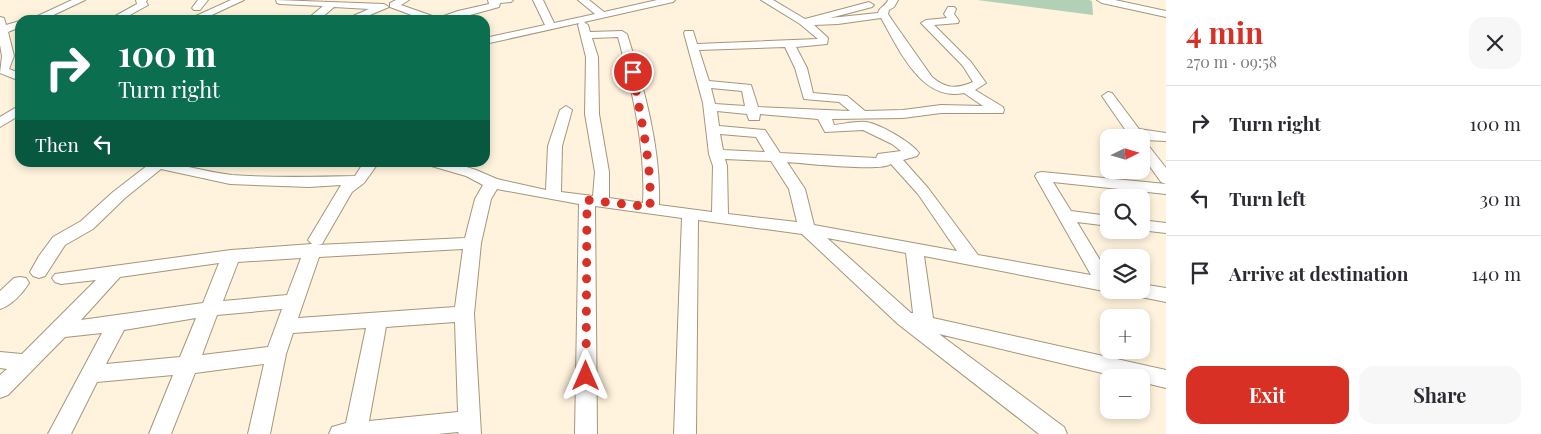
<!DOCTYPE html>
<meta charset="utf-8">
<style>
body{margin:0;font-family:"Playfair Display",serif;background:#f7f7f7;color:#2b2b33;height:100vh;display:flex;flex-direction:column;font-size:19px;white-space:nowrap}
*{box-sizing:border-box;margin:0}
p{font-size:16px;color:#7c7c81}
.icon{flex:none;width:28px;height:28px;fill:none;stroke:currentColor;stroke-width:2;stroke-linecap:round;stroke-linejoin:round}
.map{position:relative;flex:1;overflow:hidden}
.details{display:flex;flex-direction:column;background:#fff;width:375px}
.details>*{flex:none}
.hud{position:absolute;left:15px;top:15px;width:475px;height:152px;border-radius:15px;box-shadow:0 2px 8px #0003;background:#0b6e4f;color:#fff;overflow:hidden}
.needle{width:32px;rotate:85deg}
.controls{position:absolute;left:1100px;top:129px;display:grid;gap:10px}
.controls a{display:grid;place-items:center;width:50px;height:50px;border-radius:10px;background:#fff;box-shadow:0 2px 8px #0003;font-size:25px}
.pin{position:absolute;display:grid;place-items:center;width:42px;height:42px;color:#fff;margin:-21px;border:2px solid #fff;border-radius:50%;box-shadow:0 1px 5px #0007}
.me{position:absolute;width:55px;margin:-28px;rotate:0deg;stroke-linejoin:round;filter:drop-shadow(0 0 4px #0008)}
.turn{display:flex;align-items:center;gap:18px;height:105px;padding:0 20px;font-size:22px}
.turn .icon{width:65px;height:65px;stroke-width:2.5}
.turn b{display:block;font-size:35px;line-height:42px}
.then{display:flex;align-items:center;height:48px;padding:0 20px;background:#0003;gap:10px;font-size:19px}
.round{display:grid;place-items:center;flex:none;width:52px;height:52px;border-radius:15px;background:#f7f7f7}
.headline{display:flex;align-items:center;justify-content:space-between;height:85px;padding:0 20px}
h1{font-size:30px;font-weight:700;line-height:38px;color:#d93025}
.button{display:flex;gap:10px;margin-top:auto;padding:10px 20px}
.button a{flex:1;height:58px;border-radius:15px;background:#d93025;color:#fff;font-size:20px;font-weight:700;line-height:58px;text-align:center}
.button a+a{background:#f7f7f7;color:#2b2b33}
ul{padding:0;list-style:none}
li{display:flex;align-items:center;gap:15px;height:75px;padding:0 20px;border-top:1px solid #e1e1e2}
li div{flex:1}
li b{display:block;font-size:19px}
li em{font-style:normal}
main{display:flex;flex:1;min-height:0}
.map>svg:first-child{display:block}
.green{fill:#b2d0b5}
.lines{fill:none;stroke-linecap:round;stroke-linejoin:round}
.minor-casing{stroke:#a4967c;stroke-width:2}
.minor{fill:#fff;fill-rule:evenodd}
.route{stroke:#d93025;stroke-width:9;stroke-dasharray:0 16.2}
</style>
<main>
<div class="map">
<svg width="1166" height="434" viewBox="0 0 1166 434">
<rect width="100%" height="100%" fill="#fff3dd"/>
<path class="green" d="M977 0H1089L1092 1 1093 15Z"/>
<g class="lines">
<defs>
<path id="minor" d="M72 0H85L43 20H29Z
M136 0H147L146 2 148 5 121 20H108L137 4Z
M198 0H208L200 10H194L192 8Z
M231 0H244L201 20H187Z
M276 0 384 4 389 7 358 20H344L369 9 334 7 319 20H311V16L323 6 280 4 277 3Z
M396 0H409L401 5 438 18 458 11 489 4 488 0H513L511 2 500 3 499 7 452 20H425L390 7V3Z
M533 0H543L554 23 595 14 578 0H589L604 12 657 0H675L673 2 584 22 588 25 590 32 622 31 627 34C644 88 661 148 659 205L712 212 713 166 709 154 703 103 684 33 685 31H693L697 44 818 39 800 24 761 0H773L805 19 869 2 874 5 872 7 830 18 878 13C880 6 886 6 888 0H898L894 7 889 10 888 14 894 23 932 77C946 89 957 89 973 82L963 66 921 23 926 20 947 18 944 14 948 7H954L956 9 954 14 959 21 958 23 934 25 971 62 986 83 975 90 1003 107 1004 110 1003 113H941L903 118 832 119 834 125C844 124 856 121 866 122 880 124 911 142 919 153L917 156 903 160 928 188 978 255 1091 275 1035 176 1037 173 1042 172 1166 184V194L1053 182 1071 211 1109 216V226L1077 222 1109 275V290H1114L1109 292 924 256 933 318 1166 370V388L1141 382V378H1123L939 334 1064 427 1067 434H1039L898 324 802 234 698 220 696 434H674L682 218 595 206 597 434H575L579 204 497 189 491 199 481 243 474 314 481 434H459L458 432 438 434H329L332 427 346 423 366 328 293 333 286 354 270 434H248L264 364 195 373 171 434H149L173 375 97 382 71 434H48L102 333 65 337 8 395 0 398V375L7 369 0 368V352L22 354 96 280 61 284 55 282 52 278 55 274 231 250 312 244 308 240 341 185 309 187 230 184 161 169 125 198 93 229 65 245 45 276 39 278 33 276 30 272 39 256 53 237 81 221 113 192 148 165 149 162C179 162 203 172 232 175 273 178 314 177 355 176L364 162H379L364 183 352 192 322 244 317 245 465 238 475 199 483 185 466 176 428 165 426 162H451L476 170 497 179 546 190 548 146 560 110 566 106 572 110 562 146 561 192 593 196 595 172 585 114 586 57 578 25 579 23 485 44V38L545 25ZM881 18C899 49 921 102 964 93L983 106 941 105 903 110 865 111 847 96 813 93 807 68 796 47 827 44 828 38 814 25 838 24ZM618 37C632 89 646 149 643 203L609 198V172L599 114 598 57 592 38ZM785 47 795 68 804 99 839 102 850 111 758 107 751 85 709 81 699 50ZM711 88 742 91 745 106 715 104ZM717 111 747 114 749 120H759L760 114 818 119 825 132 863 130 892 144 901 151 878 154 876 158 780 153 765 130 719 126ZM720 134 756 137 765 152 723 150ZM725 159 771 161 789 189 797 222 728 214 727 166ZM787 162C803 163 881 172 891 164L918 194 957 251 814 225 805 189ZM827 238 906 253 913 313H911ZM463 249 455 307 298 318 319 257ZM301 258 287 295 223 301 238 262ZM219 263 203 303 81 320 120 277ZM282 309 268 347 202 355 217 315ZM196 318 180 357 106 364 124 330ZM455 322 458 412 369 421 386 327Z
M1097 0H1115L1166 11V17L1102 3Z
M0 17 4 18 6 25 20 21V27L8 32 14 56 9 69 20 73V81L0 73 2 56 0 45Z
M1108 92 1112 93 1139 129 1166 133V141L1144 140 1166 168V184L1161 182 1141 154V138H1131L1102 96Z
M20 105V115L0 127V117Z
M1141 220 1166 223V233L1140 230Z
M20 277 26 278 29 283C23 293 11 306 0 309V291L14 278Z
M1141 284 1166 288V302L1131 295 1129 290H1141Z"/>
</defs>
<use href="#minor" class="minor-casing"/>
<use href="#minor" class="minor"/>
</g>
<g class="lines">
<path class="route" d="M586 376 587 200 650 207C652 161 640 118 633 72"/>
</g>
</svg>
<div class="controls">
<a><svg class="needle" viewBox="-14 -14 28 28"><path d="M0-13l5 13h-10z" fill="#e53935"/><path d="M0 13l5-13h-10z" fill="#7c7c81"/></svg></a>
<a><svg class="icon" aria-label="search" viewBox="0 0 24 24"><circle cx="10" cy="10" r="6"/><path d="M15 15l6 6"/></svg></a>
<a><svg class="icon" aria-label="layers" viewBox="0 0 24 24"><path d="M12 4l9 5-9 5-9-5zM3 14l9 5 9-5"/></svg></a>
<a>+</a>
<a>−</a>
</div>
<div class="pin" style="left:633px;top:72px;background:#d93025"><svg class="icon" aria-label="arrive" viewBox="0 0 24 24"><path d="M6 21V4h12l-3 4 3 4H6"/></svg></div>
<svg class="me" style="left:586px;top:376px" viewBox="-20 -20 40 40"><path d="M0-17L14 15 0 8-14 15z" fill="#d93025" stroke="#fff" stroke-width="4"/></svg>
<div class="hud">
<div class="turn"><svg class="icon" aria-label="right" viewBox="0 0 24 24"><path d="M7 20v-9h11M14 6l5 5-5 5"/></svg><div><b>100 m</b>Turn right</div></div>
<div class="then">Then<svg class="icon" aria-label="left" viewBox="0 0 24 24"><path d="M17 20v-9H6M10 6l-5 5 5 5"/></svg></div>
</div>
</div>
<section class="details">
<div class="headline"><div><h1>4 min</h1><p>270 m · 09:58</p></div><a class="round"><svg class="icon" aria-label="close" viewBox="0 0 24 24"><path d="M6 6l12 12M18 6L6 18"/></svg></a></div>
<ul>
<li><svg class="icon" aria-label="right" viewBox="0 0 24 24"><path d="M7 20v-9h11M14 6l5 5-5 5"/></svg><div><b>Turn right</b></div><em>100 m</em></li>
<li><svg class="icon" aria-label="left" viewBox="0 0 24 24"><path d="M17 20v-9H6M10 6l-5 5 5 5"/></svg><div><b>Turn left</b></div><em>30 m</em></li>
<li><svg class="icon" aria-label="arrive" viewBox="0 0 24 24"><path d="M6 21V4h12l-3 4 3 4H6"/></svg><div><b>Arrive at destination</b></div><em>140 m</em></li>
</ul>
<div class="button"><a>Exit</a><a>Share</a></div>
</section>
</main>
